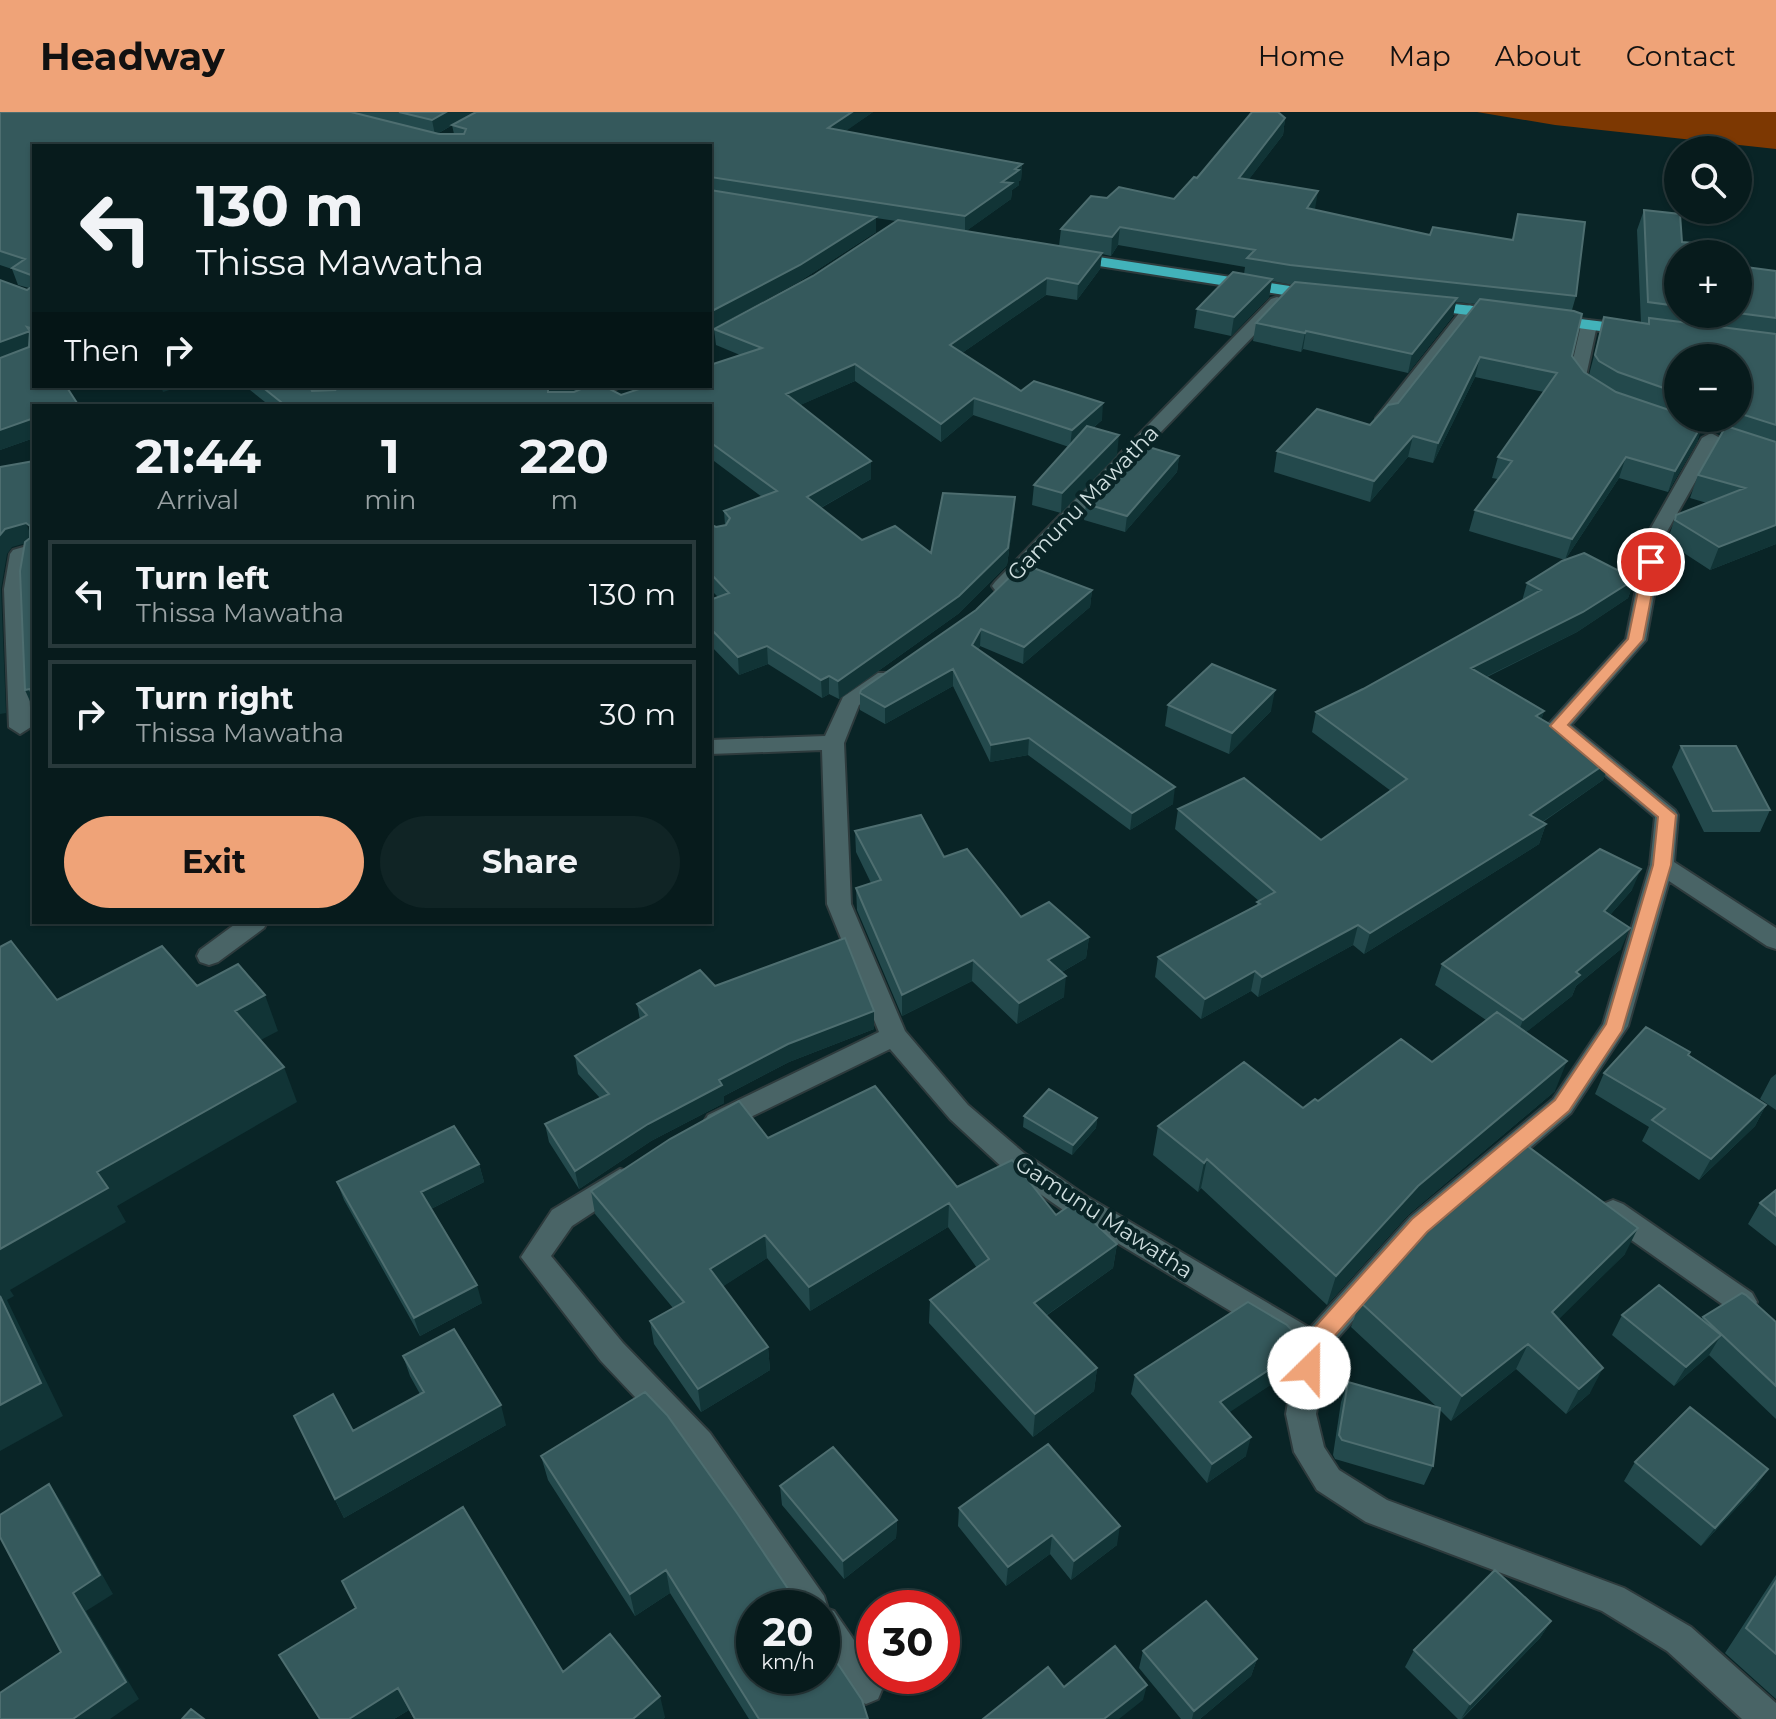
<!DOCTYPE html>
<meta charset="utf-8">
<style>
body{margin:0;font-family:Montserrat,sans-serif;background:#102425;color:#f1f3f6;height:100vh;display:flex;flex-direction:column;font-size:30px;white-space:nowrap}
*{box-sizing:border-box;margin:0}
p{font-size:26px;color:#98a1a3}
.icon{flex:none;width:44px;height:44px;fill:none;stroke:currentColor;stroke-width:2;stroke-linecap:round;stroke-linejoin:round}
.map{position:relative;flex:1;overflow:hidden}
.side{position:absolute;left:32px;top:292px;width:680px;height:520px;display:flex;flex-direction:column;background:#071b1c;border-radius:0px;box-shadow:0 2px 6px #0004,0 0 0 2px #28393b}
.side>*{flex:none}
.guide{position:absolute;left:32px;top:32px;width:680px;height:244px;border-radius:0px;box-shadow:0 2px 6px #0004,0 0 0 2px #28393b;background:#071b1c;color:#f1f3f6;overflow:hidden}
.tools{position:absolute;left:1664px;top:24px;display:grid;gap:16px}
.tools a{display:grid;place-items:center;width:88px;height:88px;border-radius:50%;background:#071b1c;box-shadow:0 2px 6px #0004,0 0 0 2px #28393b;font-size:40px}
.speed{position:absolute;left:736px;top:1478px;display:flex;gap:16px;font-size:40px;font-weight:700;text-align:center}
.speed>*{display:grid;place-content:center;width:104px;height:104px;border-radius:50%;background:#071b1c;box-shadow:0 2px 6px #0004,0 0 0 2px #28393b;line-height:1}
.speed small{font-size:20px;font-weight:400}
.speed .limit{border:12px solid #d22;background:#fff;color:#111}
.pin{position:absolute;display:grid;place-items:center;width:68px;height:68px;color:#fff;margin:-34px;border:4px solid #fff;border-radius:50%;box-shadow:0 2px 8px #0007}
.me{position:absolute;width:88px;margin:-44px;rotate:23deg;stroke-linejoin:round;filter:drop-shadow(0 0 6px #0008)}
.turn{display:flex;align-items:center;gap:28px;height:168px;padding:0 32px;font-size:36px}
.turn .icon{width:104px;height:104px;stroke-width:2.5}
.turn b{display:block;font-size:56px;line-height:68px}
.then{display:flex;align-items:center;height:76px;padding:0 32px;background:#0003;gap:16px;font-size:30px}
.eta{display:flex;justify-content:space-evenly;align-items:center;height:136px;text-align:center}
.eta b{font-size:48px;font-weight:700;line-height:56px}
.action{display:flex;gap:16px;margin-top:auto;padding:16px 32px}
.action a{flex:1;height:92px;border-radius:48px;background:#efa378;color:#111;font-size:32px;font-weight:700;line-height:92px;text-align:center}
.action a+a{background:#102425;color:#f1f3f6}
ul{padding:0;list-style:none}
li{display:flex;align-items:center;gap:24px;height:108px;margin:0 16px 12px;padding:0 16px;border:4px solid #28393b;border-radius:0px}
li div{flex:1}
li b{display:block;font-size:30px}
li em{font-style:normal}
header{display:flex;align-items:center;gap:48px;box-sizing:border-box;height:112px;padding:0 40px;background:#efa378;color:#111}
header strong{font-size:38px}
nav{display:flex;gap:44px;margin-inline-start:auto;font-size:28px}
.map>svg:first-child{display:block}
.water{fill:#7d3802}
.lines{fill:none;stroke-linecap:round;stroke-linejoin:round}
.minor-casing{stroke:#2e3b3d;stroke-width:4}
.highway-casing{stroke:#2e3b3d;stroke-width:4}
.minor{fill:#496466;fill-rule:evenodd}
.highway{fill:#42b2ba;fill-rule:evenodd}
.wall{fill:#23494c;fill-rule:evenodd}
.shaded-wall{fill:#113436}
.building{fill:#35595c;stroke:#4e6e70;stroke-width:2}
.route{fill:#efa378;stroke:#9b6a4e;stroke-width:2}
.labels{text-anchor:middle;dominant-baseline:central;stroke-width:8;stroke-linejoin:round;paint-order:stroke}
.street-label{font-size:22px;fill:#cfdedf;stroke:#092426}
</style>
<header>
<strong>Headway</strong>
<nav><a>Home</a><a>Map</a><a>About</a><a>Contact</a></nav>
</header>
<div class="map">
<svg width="1776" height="1607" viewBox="0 0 1776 1607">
<rect width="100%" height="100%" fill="#092426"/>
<path class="water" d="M1477 0H1776V37L1555 13Z"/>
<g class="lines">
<defs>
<path id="minor" d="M1277 185 1283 187V193L1009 478H995L992 474 995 470 1271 187Z
M1470 193 1478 198 1391 310H1379L1376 306 1379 302 1464 195Z
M1589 208 1597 213 1586 264 1598 280 1590 285 1584 284 1569 265 1581 213Z
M311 274H327L336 294H318Z
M599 274H623L576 294H551Z
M1711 321 1720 326 1665 423 1646 528 1571 613 1675 698 1678 703 1674 750 1776 816V837L1767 834 1669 769 1628 914 1571 1001 1430 1121 1327 1238 1316 1302 1324 1335 1339 1358 1387 1388 1624 1476 1691 1515 1776 1591V1607H1742L1667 1539 1602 1499 1366 1410 1317 1378 1294 1340 1286 1302 1297 1239 1066 1100 1004 1057 950 1007 890 937 726 1017 717 1021 708 1017 704 1010 708 1003 879 920 827 792 822 638 710 642V628L825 624 843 585 878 561H892L895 566 892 571 859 593 844 631 851 792 905 919 968 993 1024 1041 1086 1084 1310 1216 1410 1105 1553 987 1603 912 1650 753 1655 705 1547 614 1626 527 1647 423 1702 326Z
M34 432V444L29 445 24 477 31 615 20 622 9 615 4 477 10 442 13 438Z
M238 810H267L264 816 218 850 209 853 200 850 197 844 200 838Z
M620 1057 630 1060 634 1068 630 1076 572 1114 551 1144 623 1231 710 1321 824 1484 828 1497 834 1499 874 1557V1564H879L883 1575 878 1587 866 1592 854 1587 822 1540V1496H792L688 1341 601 1249 521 1145 552 1098Z
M1613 1088 1623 1092 1752 1181 1757 1190 1752 1199 1742 1203 1732 1199 1603 1108 1599 1100 1603 1092Z"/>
<path id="highway" d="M1072 141 1316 178 1324 183 1316 188 1067 149 1064 146Z
M1424 189 1503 197 1511 202 1503 207 1418 197V191Z
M1547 203 1630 213 1638 218 1630 223 1541 211 1539 208Z"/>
</defs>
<use href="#minor" class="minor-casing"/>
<use href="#highway" class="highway-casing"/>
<use href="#minor" class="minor"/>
<use href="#highway" class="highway"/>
</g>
<path class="wall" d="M0 0H475L437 22H454L452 13 476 0H873L845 19 1022 52 1021 68 1019 69V73L1012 78 1011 87 966 119 1059 134 1061 117 1107 86 1174 87 1197 66 1285 6 1283 23 1249 67 1315 98 1430 123 1512 128 1518 102 1576 184 1572 198V244L1584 260 1589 263 1604 205 1641 211 1637 118 1644 98 1678 142V202H1738V154L1776 159V432L1710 458 1667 430 1676 403 1707 391 1690 386 1698 363 1722 320 1702 313 1697 330 1668 380 1619 366 1565 448 1469 419 1475 398 1498 367 1492 366 1498 345 1544 280 1475 265 1433 351 1408 345 1370 390 1274 360 1277 339 1370 313 1398 291 1476 192 1456 190 1453 204 1408 261 1303 237 1301 240 1253 229 1256 211 1293 173 1272 169 1269 185 1231 224 1194 216 1197 197 1244 162 1245 155 1118 133 1111 144 1102 142 1100 157 1077 188 1046 183 962 241 1021 279 1102 308 1093 316 1117 343 1061 401 1032 393 1034 373 1069 335 973 303 941 330 855 269 800 293 871 349V367L821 396 862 428 931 441 1015 385 1014 403 1007 453 958 502 839 587 829 582 822 586 768 552 739 563 710 533V488L718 485 710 477V412L716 415 725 413 724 399 762 385 710 346V294H270L245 274H310L312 279 332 278 330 274H582V276L621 283 740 243 716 233 714 217 813 164 896 109 876 106V120L800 169 710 218V34H34V274L77 291 78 294H34V326L0 338V168L27 178 29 176 18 173 12 157 0 153ZM1678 246H1738V306H1678Z
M1179 344 1177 360 1125 420 1084 408 1086 392Z
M1635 467 1628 486 1577 520 1487 565 1544 599 1541 608 1611 648 1603 668 1543 710 1546 712 1539 732 1364 842 1353 833 1258 885 1251 879 1201 907 1155 865 1158 845 1257 793 1259 789 1175 717 1178 697 1321 728 1391 679 1312 620 1316 600 1363 577 1522 489 1527 471Z
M1092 478 1090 495 1023 552 980 534 978 538 1173 692 1130 718 1028 643 990 650 953 574 885 612 860 598V581L976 498Z
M1168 593 1271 599 1229 642 1165 614Z
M1681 634 1770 698 1760 720H1704L1672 655Z
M855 719 944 745 1021 805 1089 825 1086 846 1062 860 1064 885 1017 912 972 869 902 904 857 798 856 776 871 771 856 740Z
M1632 778 1610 803 1621 837 1576 874 1572 884 1526 920 1555 979 1408 1103 1327 1193 1201 1076 1198 1080 1153 1043 1158 1014 1303 996 1318 989 1432 950 1486 908 1435 873 1442 852Z
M715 874 874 917 789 950 724 984V991L651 1029 579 1077 549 1030 545 1012 600 986 578 962 575 944 640 908 637 892Z
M1689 943 1766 993 1755 1014 1699 1068 1642 1029 1649 1015 1595 982 1604 961Z
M1776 962V998L1760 987 1771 966Z
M1024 1004 1097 1006 1096 1016 1072 1043 1023 1015Z
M768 1026 957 1075 1056 1103 1117 1132 1113 1156 1046 1204 1097 1256 1094 1279 1033 1325 929 1211 930 1188 977 1156 948 1115 810 1199 767 1146 723 1174 768 1235 770 1258 701 1300 654 1232 650 1209 673 1196 595 1102 591 1079Z
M479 1052 484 1070 431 1097 482 1191 420 1224 344 1088 337 1070Z
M1776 1078V1134L1748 1112 1760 1091Z
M1625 1142 1558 1207 1590 1281 1566 1302 1516 1257 1451 1309 1440 1298 1433 1354 1424 1373 1335 1347 1333 1343 1341 1290 1348 1270 1437 1295 1351 1215 1360 1190Z
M1622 1203 1701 1207 1703 1205 1776 1210V1307L1709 1243 1674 1274 1612 1223Z
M1296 1240 1290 1260 1229 1300 1246 1344 1207 1371 1131 1282 1135 1263Z
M403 1244 506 1313 344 1406 303 1323 353 1319 420 1282 410 1264Z
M541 1344 868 1607H749L670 1481 635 1504 548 1368Z
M1635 1350 1768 1357 1755 1376 1701 1434 1624 1369Z
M780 1374 897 1408 896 1426 844 1467 782 1393Z
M959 1396 1117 1433 1071 1468 1050 1442 1006 1474 958 1414Z
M1776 1463V1587L1725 1541Z
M342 1469 563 1560 665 1605 663 1607H414L409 1598 394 1607H319L279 1543 356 1497Z
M1551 1509 1540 1526 1462 1607H1458L1405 1555 1414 1538Z
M1143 1539 1257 1547 1251 1564 1200 1607H1181L1139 1556Z"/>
<path class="shaded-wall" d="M446 0H475L435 23 432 8Z
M852 0H873L829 31 828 16Z
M1285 6 1283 23 1237 83 1239 66Z
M1022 52 1021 68 1019 69V73L1012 78 1011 87 965 120V104L1015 57Z
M1318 79 1315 97 1307 96Z
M876 105V120L800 169 710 218V200Z
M1120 115 1118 133 1111 144 1112 125Z
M1102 141 1100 157 1077 188 1078 172Z
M1047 166 1046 183 949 250 950 233Z
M1272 167 1269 185 1231 224 1234 205Z
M1457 186 1453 204 1408 261 1412 242Z
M30 219 34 236 0 249V230Z
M1306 219 1303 237 1301 240 1305 221Z
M1480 245 1475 265 1433 351 1438 331Z
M855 252V269L787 299 786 282Z
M161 274H182L163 280Z
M547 274H582L583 278 550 291Z
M974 286 973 303 941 330V312Z
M1103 291 1102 308 1070 335 1072 318Z
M34 306V326L0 338V318Z
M1704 309 1697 330 1668 380 1675 359Z
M1119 323 1117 343 1061 401 1062 381Z
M1413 324 1408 345 1370 390 1374 369Z
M1179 344 1177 360 1125 420 1127 404Z
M1626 345 1619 366 1565 448 1572 427Z
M871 349V367L808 403 807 385Z
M1015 385 1014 403 1007 453 958 502 839 587 838 569Z
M26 411 33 429 12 435 7 442 1 477 6 601 0 602V423L5 417Z
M1776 413V432L1710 458 1719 435Z
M1635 467 1628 486 1577 520 1465 575 1471 556Z
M1092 478 1090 495 1023 552 1024 535Z
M981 517 980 534 971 550 972 533Z
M767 534 768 552 739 563 738 545Z
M953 557V574L885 612V595Z
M829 564V582L822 586 821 568Z
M30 577 34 579 33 596 25 578Z
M1275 578 1271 599 1229 642 1232 621Z
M1544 599 1538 619 1536 604Z
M1029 626 1028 643 990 650 991 633Z
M1611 648 1603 668 1523 723 1530 703Z
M1175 675 1173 692 1130 718 1132 701Z
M1546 712 1539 732 1364 842 1370 821Z
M1641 757 1632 778 1595 820 1604 799Z
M1358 813 1353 833 1258 885 1262 865Z
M1630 816 1621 837 1576 874 1572 884 1515 929 1523 908 1576 860Z
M1089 825 1086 846 1046 869 1048 848Z
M973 848 972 869 902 904V883Z
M1255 859 1251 879 1201 907 1205 887Z
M1066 864 1064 885 1017 912 1019 891Z
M265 883 278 919 249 934 235 899Z
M874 899V917L789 950 724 984V991L651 1029 579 1077 575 1059 648 1012 719 968 788 932Z
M1567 949 1555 979 1408 1103 1327 1193 1336 1164 1418 1074Z
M284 955 297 990 117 1094 126 1110 10 1178 14 1184 7 1188 63 1304 0 1339V1137L97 1060Z
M1766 993 1755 1014 1699 1068 1711 1047Z
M1097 1006 1096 1016 1072 1043 1073 1033Z
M1207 1047 1201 1076 1198 1080 1204 1051Z
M479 1052 484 1070 427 1099 421 1080Z
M949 1091 948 1115 810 1199 809 1175Z
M1638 1116 1625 1142 1540 1226 1552 1200Z
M765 1123 767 1146 713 1181 710 1157Z
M1117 1132 1113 1156 1031 1214 1034 1191Z
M477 1173 482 1191 420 1224 414 1206Z
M1721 1223 1709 1243 1674 1274 1686 1255Z
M1528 1232 1516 1257 1451 1309 1462 1284Z
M768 1235 770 1258 701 1300 698 1277Z
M1296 1240 1290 1260 1215 1310 1220 1290Z
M1097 1256 1094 1279 1033 1325 1035 1302Z
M1603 1256 1590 1281 1566 1302 1579 1277Z
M501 1293 506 1313 344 1406 335 1387Z
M1251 1325 1246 1344 1207 1371 1212 1352Z
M1768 1357 1755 1376 1701 1434 1715 1416Z
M49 1372 62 1391 113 1482 86 1499 139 1587 110 1607H73Z
M897 1408 896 1426 844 1467 843 1449Z
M1120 1414 1117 1433 1071 1468 1074 1449Z
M1052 1423 1050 1442 1006 1474 1008 1455Z
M666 1458 670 1481 635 1504 630 1482Z
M1551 1509 1540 1526 1461 1607 1470 1592Z
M1257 1547 1251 1564 1200 1607H1192L1194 1599Z
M1147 1573 1143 1588 1119 1607H1104Z
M398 1576 409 1598 394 1607H349Z
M660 1584 665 1605 663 1607H633Z"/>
<path class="building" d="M0 0H351L439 22H464L466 17 452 13 476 0H852L828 16 1022 52 1015 57 1019 58 1002 70 1012 71 965 104 710 65V34H34V217L27 215 34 225V274H66L77 291 69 294H34V306L0 318V246L29 235 30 219 0 230V168L27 178 31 175V163L12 156 25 147 0 139Z
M399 0H446L432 8Z
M1252 0H1278L1285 6 1239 66 1318 79 1307 96 1430 123 1433 115 1513 128 1518 102 1585 110 1576 184 1290 153 1247 146 1255 138 1120 115 1112 125 1061 117 1091 84 1107 86 1119 75 1174 87 1194 65 1197 66Z
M710 78 876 105 800 153 710 200Z
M1644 98 1680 102 1682 130 1728 134 1729 142H1678V194L1648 190Z
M898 108 1102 141 1078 172 1047 166 950 233 1021 279 1034 269 1103 291 1072 318 974 286 941 312 855 252 786 282 871 349 807 385 862 428 895 414 931 441 943 381 1015 385 1008 436 959 484 838 569 829 564 821 568 767 534 738 545 710 516V488L729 481 710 461V412L716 415 726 413 730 406 724 399 777 379 710 330V294H286L261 274H310L312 279 335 278 333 274H548V280H574L588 274H604L621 283 648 274H710V253L762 236 714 217 813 164Z
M1738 154 1776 159V206L1738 201Z
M1233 160 1272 167 1234 205 1197 197Z
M1295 170 1457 186 1412 242 1306 219 1305 221 1256 211Z
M1480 187 1574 199 1582 202 1572 244 1584 260 1616 280 1678 301V306H1694L1704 309 1675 359 1626 345 1572 427 1475 398 1512 349 1498 345 1557 261 1480 245 1438 331 1413 324 1374 369 1277 339 1317 297 1370 313 1388 293 1398 291Z
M1604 205 1649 212V206L1776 222V313L1738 301V246H1678V281L1618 260 1599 249 1595 243Z
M1087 314 1119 323 1062 381 1034 373Z
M1726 314 1776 330V413L1719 435 1675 408 1676 403 1745 376 1698 363Z
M1142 333 1179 344 1127 404 1086 392Z
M34 349V579L31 580 30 577 25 578 20 459 25 430 30 426V414L26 411 5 417 0 423V355Z
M1584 441 1635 467 1583 500 1471 556 1544 599 1536 604 1611 648 1530 703 1546 712 1370 821 1358 813 1262 865 1255 859 1205 887 1158 845 1260 792 1257 790 1275 780 1178 697 1244 666 1321 728 1407 667 1316 600 1363 577 1541 478 1527 471 1562 449Z
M1023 452 1092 478 1024 535 981 517 972 533 1175 675 1132 701 1029 626 991 633 953 557 885 595 860 581 861 578 976 498Z
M1212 552 1275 578 1232 621 1168 593Z
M1681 634H1736L1770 698 1713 699Z
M921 703 944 745 967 737 1021 805 1049 790 1089 825 1048 848 1066 864 1019 891 973 848 902 883 856 776 881 768 855 719Z
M1600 737 1641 757 1604 799 1630 816 1576 860 1580 863 1523 908 1442 852Z
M845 826 874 899 788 932 719 968 722 973 648 1012 575 1059 545 1012 609 982 575 944 647 903 637 892 700 858 715 874Z
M11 829 57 888 162 834 197 874 238 852 265 883 235 899 284 955 97 1060 108 1076 0 1137V835Z
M1497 900 1567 949 1418 1074 1336 1164 1207 1047 1204 1051 1158 1014 1244 950 1303 996 1315 987 1318 989 1401 927 1432 950Z
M1646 915 1690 940 1688 943 1766 993 1711 1047 1652 1008 1665 997 1604 961Z
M875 974 957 1075 1012 1048 1056 1103 1073 1091 1117 1132 1034 1191 1097 1256 1035 1302 930 1188 989 1147 949 1091 809 1175 765 1123 710 1157 768 1235 698 1277 650 1209 684 1190 591 1079 670 1027 739 989 768 1026Z
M1049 977 1097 1006 1073 1033 1024 1004Z
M454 1014 479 1052 421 1080 477 1173 414 1206 337 1070Z
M1522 1030 1638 1116 1552 1200 1603 1256 1579 1277 1528 1232 1462 1284 1360 1190 1442 1097Z
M1776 1078V1104L1760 1091Z
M1659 1173 1721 1223 1686 1255 1622 1203Z
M1742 1181 1746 1183 1776 1210V1274L1703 1205Z
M0 1184 41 1271 0 1293Z
M1248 1190 1287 1213 1299 1226 1296 1240 1220 1290 1251 1325 1212 1352 1135 1263Z
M454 1217 501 1293 335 1387 294 1304 333 1282 353 1319 424 1280 403 1244Z
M1348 1270 1440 1296 1433 1354 1342 1328 1339 1323Z
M645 1280 667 1303 737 1401 801 1496H754V1564H822V1528L862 1588 868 1607H759L666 1458 630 1482 541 1344Z
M1690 1295 1768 1357 1715 1416 1635 1350Z
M1048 1332 1120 1414 1074 1449 1052 1423 1008 1455 959 1396Z
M833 1335 897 1408 843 1449 780 1374Z
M49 1372 100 1463 73 1481 126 1570 73 1607H0V1581L61 1540 0 1425V1403Z
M463 1395 563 1560 610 1522 660 1584 633 1607H415L398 1576 349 1607H320L279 1543 356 1496 342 1469Z
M1495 1458 1551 1509 1470 1592 1414 1538Z
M1776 1469V1542L1746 1516Z
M1206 1489 1257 1547 1194 1599 1143 1539Z
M1115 1534 1147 1573 1104 1607H983L1048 1555 1064 1575Z
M191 1597 204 1607H182Z"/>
<path class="route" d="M1651 445 1658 450 1643 528 1568 613 1676 703 1671 753 1622 919 1569 999 1427 1120 1323 1237 1317 1264 1309 1267 1301 1264 1297 1256 1305 1226 1412 1107 1555 988 1606 912 1653 753 1658 705 1550 614 1628 527 1644 450Z"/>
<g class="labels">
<g class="street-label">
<text transform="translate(1083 391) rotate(-46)">Gamunu Mawatha</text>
<text transform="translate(1104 1105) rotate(33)">Gamunu Mawatha</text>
</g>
</g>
</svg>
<div class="tools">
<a><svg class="icon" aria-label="search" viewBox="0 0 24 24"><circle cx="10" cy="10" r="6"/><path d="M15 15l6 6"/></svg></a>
<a>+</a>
<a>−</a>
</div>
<div class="speed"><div>20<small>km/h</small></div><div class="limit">30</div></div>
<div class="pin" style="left:1651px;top:450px;background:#d93025"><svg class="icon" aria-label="arrive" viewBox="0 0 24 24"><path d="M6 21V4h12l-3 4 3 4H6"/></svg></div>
<svg class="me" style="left:1309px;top:1256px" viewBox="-20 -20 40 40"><circle r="19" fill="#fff"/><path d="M0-13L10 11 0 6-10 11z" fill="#efa378"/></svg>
<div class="guide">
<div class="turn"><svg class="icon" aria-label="left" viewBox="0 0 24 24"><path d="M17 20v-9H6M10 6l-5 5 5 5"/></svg><div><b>130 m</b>Thissa Mawatha</div></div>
<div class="then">Then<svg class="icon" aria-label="right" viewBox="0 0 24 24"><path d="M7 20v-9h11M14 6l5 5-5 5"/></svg></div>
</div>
<section class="side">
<div class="eta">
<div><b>21:44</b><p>Arrival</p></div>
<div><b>1</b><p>min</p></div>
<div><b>220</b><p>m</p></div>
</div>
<ul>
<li><svg class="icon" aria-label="left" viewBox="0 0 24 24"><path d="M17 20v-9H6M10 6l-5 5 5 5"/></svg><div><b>Turn left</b><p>Thissa Mawatha</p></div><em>130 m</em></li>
<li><svg class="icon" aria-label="right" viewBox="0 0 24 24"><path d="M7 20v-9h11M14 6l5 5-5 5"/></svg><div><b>Turn right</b><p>Thissa Mawatha</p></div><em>30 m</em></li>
</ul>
<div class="action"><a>Exit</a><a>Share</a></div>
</section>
</div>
